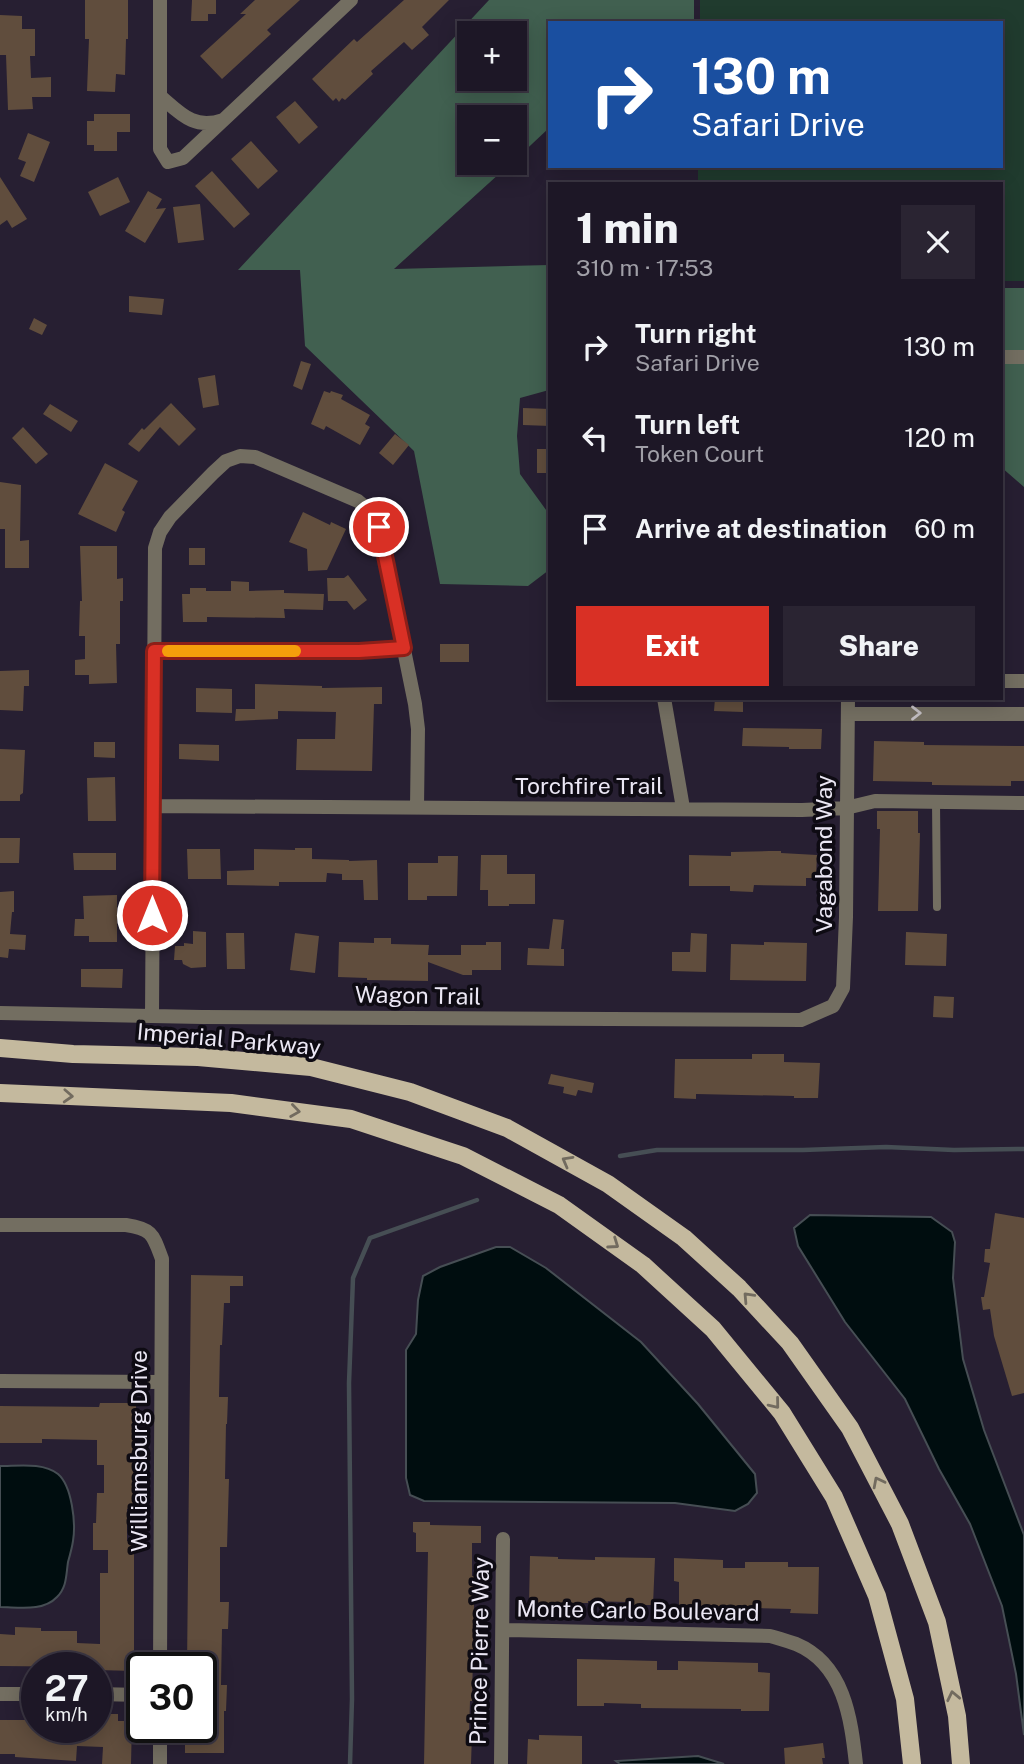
<!DOCTYPE html>
<meta charset="utf-8">
<style>
body{margin:0;font-family:"Public Sans",sans-serif;background:#2a2432;color:#f1f3f6;height:100vh;display:flex;flex-direction:column;font-size:26px;white-space:nowrap}
*{box-sizing:border-box;margin:0}
p{font-size:23px;color:#a09fa7}
.icon{flex:none;width:38px;height:38px;fill:none;stroke:currentColor;stroke-width:2;stroke-linecap:round;stroke-linejoin:round}
.map{position:relative;flex:1;overflow:hidden}
.panel{position:absolute;left:548px;top:182px;width:455px;height:518px;display:flex;flex-direction:column;background:#1d1726;border-radius:0px;box-shadow:0 4px 18px #0003,0 0 0 2px #3b3643}
.panel>*{flex:none}
.banner{position:absolute;left:548px;top:21px;width:455px;height:147px;border-radius:0px;box-shadow:0 4px 18px #0003,0 0 0 2px #3b3643;background:#1a4fa0;color:#fff;overflow:hidden}
.controls{position:absolute;left:457px;top:21px;display:grid;gap:14px}
.controls a{display:grid;place-items:center;width:70px;height:70px;border-radius:0px;background:#1d1726;box-shadow:0 4px 18px #0003,0 0 0 2px #3b3643;font-size:35px}
.speed{position:absolute;left:21px;top:1652px;display:flex;gap:14px;font-size:35px;font-weight:700;text-align:center}
.speed>*{display:grid;place-content:center;width:91px;height:91px;border-radius:50%;background:#1d1726;box-shadow:0 4px 18px #0003,0 0 0 2px #3b3643;line-height:1}
.speed small{font-size:18px;font-weight:400}
.speed .limit{border:4px solid #111;border-radius:10px;background:#fff;color:#111}
.pin{position:absolute;display:grid;place-items:center;width:60px;height:60px;color:#fff;margin:-30px;border:4px solid #fff;border-radius:50%;box-shadow:0 2px 7px #0007}
.me{position:absolute;width:77px;margin:-38px;rotate:0deg;stroke-linejoin:round;filter:drop-shadow(0 0 5px #0008)}
.turn{display:flex;align-items:center;gap:24px;height:147px;padding:0 28px;font-size:32px}
.turn .icon{width:91px;height:91px;stroke-width:2.5}
.turn b{display:block;font-size:49px;line-height:60px}
.round{display:grid;place-items:center;flex:none;width:74px;height:74px;border-radius:0px;background:#2a2432}
.headline{display:flex;align-items:center;justify-content:space-between;height:119px;padding:0 28px}
h1{font-size:42px;font-weight:800;line-height:52px}
.primary-button{display:flex;gap:14px;margin-top:auto;padding:14px 28px}
.primary-button a{flex:1;height:80px;border-radius:0px;background:#d93025;color:#fff;font-size:28px;font-weight:800;line-height:80px;text-align:center}
.primary-button a+a{background:#2a2432;color:#f1f3f6}
ul{padding:0;list-style:none}
li{display:flex;align-items:center;gap:21px;height:91px;padding:0 28px}
li div{flex:1}
li b{display:block;font-size:26px}
li em{font-style:normal}
.map>svg:first-child{display:block}
.green{fill:#203b2e}
.forest{fill:#416050;fill-rule:evenodd}
.water{fill:#000d0f;stroke:#464e54;stroke-width:2}
.lines{fill:none;stroke-linecap:round;stroke-linejoin:round}
.stream{stroke:#464e54;stroke-width:4.5}
.building{fill:#604d3d}
.service{stroke:#736e61;stroke-width:8}
.minor{stroke:#736e61;stroke-width:14}
.primary{stroke:#c4b99e;stroke-width:18}
.oneway{stroke:#c1bdc1}
.oneway2{stroke:#726b5f}
.route-casing{stroke:#8d1f18;stroke-width:18}
.route{stroke:#d93025;stroke-width:12}
.slow{stroke:#f59e0b;stroke-width:12}
.labels{text-anchor:middle;dominant-baseline:central;stroke-width:7;stroke-linejoin:round;paint-order:stroke}
.street-label{font-size:23px;fill:#ebe7f4;stroke:#0e0b13}
</style>
<div class="map">
<svg width="1024" height="1764" viewBox="0 0 1024 1764">
<rect width="100%" height="100%" fill="#271f32"/>
<path class="green" d="M700 0H1024V281H1001V184H698V166H1001V23H700Z"/>
<path class="forest" d="M489 0H694V23H550L549 128 515 160 514 117H469V163H511L394 269 549 265V390L520 398 517 436 520 474 549 514V570L528 586 440 584 414 451 305 346 300 270H238ZM469 33H514V79H469Z
M1001 288H1024V487L1001 467Z"/>
<path class="water" d="M810 1215 931 1217 952 1232 955 1242 953 1278 963 1359 984 1430 1024 1535V1735L1016 1674 1002 1606 970 1524 939 1469 905 1399 845 1322 798 1246 794 1228Z
M496 1247H510L546 1268 641 1342 698 1404 755 1474 757 1493 748 1504 735 1511 675 1503 424 1501 410 1495 406 1478V1350L416 1334 418 1300 423 1276 440 1267Z
M0 1466C18 1466 43 1462 58 1474 72 1486 76 1523 73 1541 72 1548 70 1555 68 1562 66 1575 67 1587 57 1597 43 1612 18 1607 0 1607Z
M698 1756 724 1764H620L616 1761Z"/>
<g class="lines">
<path class="stream" d="M620 1156 657 1150H803L886 1147 954 1150 1024 1149
M350 1764 352 1699 349 1383 353 1278 370 1238 477 1200"/>
</g>
<path class="building" d="M85 0H128V39H126L125 75 116 74 115 92 87 91 89 39H85Z
M192 0H216V14H208V21H191Z
M255 0H300L267 30 271 34 222 79 200 56 246 14H240Z
M404 0H449L422 27 429 35 412 50 404 42 371 71 373 74 345 100 342 98 339 102 336 98 333 101 312 79 354 39 357 42Z
M0 15 22 16V29H35V56H30L31 78 51 77V97H32L33 109 8 110 6 55H0Z
M295 101 318 127 299 144 276 117Z
M94 114H130V132H117V151H94V145H87V121H94Z
M28 133 50 142 34 182 20 176 26 162 18 159Z
M251 141 278 171 258 189 231 159Z
M212 171 250 214 234 228 195 186Z
M0 177 27 219 12 228 7 220 0 225Z
M118 177 130 202 100 216 88 192Z
M148 191 162 199 156 209 166 208 145 243 125 231Z
M200 204 204 240 178 243 173 207Z
M129 296 164 299 162 315 129 312Z
M34 318 47 325 42 335 29 329Z
M301 361 311 364 302 390 293 386Z
M215 375 219 405 203 408 198 378Z
M324 391 330 393 331 391 343 395 341 399 370 415 365 424 370 427 360 445 326 426 324 430 311 424Z
M171 403 196 429 179 446 160 427 139 452 128 444 142 428 144 430Z
M50 404 78 421 71 432 43 414Z
M523 408 550 409V426L523 425Z
M23 427 48 454 36 464 12 438Z
M395 434 409 445 393 465 379 453Z
M537 449H550V473H537Z
M105 463 138 481 122 510 125 512 116 532 78 514Z
M0 482 21 485 20 541 29 540V568H5V529H0Z
M303 512 330 525 331 522 346 529 327 570 308 571 307 549 289 542Z
M80 546H117V579L123 578V601H120V644H116L117 683 89 684V675H75V660L85 659V636H79L80 601H82Z
M189 548H205V565H189Z
M348 575 367 600 354 610 347 601H328L327 578H344Z
M231 581 249 582V591L284 590V593L324 594 323 610 284 609 285 618 207 617V622H183L182 594H190V588H206V591H231Z
M440 644H469V662H440Z
M29 670V686H24L23 711 0 710V671Z
M255 684 322 686V688L382 687V704H374L372 771 296 770 297 739H335L336 712 278 711V719L235 721 236 709H255Z
M196 688 232 689V713L196 712Z
M715 698 743 699V712L714 711Z
M743 728 822 729 821 749H789V747L742 746Z
M874 741 924 742V745L1024 746V781H1011V786L932 785V782L873 781Z
M94 742H115V758L94 757Z
M179 744 219 745V761L179 759Z
M0 749 25 750 23 793 20 795V801H0Z
M115 777 116 821H88L87 778Z
M877 811H918V833H920L918 911H878L880 829H877Z
M0 838H20L19 863H0Z
M295 848H312V859L349 860V861L377 860 378 900H364L363 880H342V874L327 873 326 882H279V886L227 885V871L254 870V849L295 850Z
M187 849H220L221 879H188Z
M769 851H781V853L817 855 816 878H806V886L754 885 753 892 730 891V886H689V855L731 856V852Z
M73 853H116V870H74Z
M481 855H507V874H535V904H509V906H488V890H480Z
M438 856H458L457 896H427V900H408V863H438Z
M14 891V912H12L10 934 26 935 25 950 9 949 8 958 0 957V892Z
M117 895V942H89V936H74L75 919H84L83 896Z
M553 919 564 920 561 949H564V966L527 965 528 948 549 949Z
M193 931 206 932V967L191 968 183 964 182 960H174L175 946H184V943L193 944Z
M906 932 947 934 946 966 905 965Z
M226 933H244L245 969H227Z
M295 933 319 936 315 973 290 970Z
M691 933 707 934 706 972 672 971V952H690Z
M374 938H391V944L429 945 428 955H461V945H486V942H501V970H472V975H463L428 962V981L367 980V978L338 977 339 942 374 943Z
M764 942 807 943 806 981 730 980 731 944 764 945Z
M81 969H123L122 988 81 987Z
M934 996 954 997 953 1018 933 1017Z
M752 1054H784V1062L820 1063 818 1098H794V1096L696 1094V1099L674 1098 675 1059H752Z
M551 1074 594 1083 592 1093 578 1090 576 1096 563 1093 564 1087 548 1084Z
M995 1213 1024 1218V1393L1012 1396 994 1336 990 1309 983 1310 981 1297H984L990 1263 984 1262 985 1249H990Z
M191 1275 243 1276V1286H230V1303H224L222 1345H220L219 1397H228L227 1424H226L225 1479H229L227 1547H220V1602H229L228 1629H222L221 1685H227L226 1711H224V1753H185V1727H201V1668H187Z
M100 1403H136L135 1509H127V1541H134V1671L97 1670V1667L0 1666V1634L15 1635V1627L41 1628V1631H77V1643L100 1644V1573H108V1550H93V1523H96L97 1493H104V1465H97V1440L42 1439V1443H0V1406L99 1407Z
M413 1522H430V1525L481 1526V1543H472V1576H474V1605L472 1701H470L469 1733H472L471 1764H424L428 1552H416V1533L413 1532Z
M530 1556 558 1557V1559L595 1560V1557L655 1558 653 1605H626V1602L588 1601V1603H529Z
M674 1558 723 1560V1568H745V1562H788V1567H819L818 1614 790 1613 791 1609 756 1608V1609H744L745 1606H679V1582L674 1581Z
M577 1659 657 1661V1670H678V1661L758 1663V1672L770 1673 769 1711H741V1709L641 1708V1704L604 1703V1706H577Z
M107 1714H118V1721H132L131 1764H102L103 1747 77 1746 76 1761 15 1757V1754H0V1720H37V1727H96V1720L107 1721Z
M539 1735 582 1736V1764H527L528 1739 539 1740Z
M823 1743 825 1758H822L823 1764H785L784 1748Z"/>
<g class="lines">
<path class="service" d="M936 802 937 907"/>
<path class="minor" d="M160 0V149L168 162 183 158 351 0
M160 96C181 114 194 130 223 120
M1001 357H1024
M154 651H359L404 648
M1001 681H1024
M664 698 683 808
M848 714H1024
M153 806 802 810 846 808 875 801 1024 803
M0 1013 202 1017 801 1020 833 1006 843 988 846 917 848 698
M152 1016 155 548 160 532 170 517 213 473 226 461 240 456 255 457 358 501 371 512 379 527 415 704 418 729 417 807
M0 1225H126C153 1229 153 1235 162 1259L160 1668
M0 1381 161 1382
M503 1630 770 1636C778 1638 787 1641 796 1644 844 1664 851 1718 856 1764
M0 1694H37
M96 1694 142 1695
M160 1764V1727
M501 1764 503 1539"/>
<path class="primary" d="M0 1048 73 1054 198 1057 311 1067 410 1092 507 1128 608 1184 684 1238 739 1288 790 1343 850 1428 900 1524 937 1622 957 1716 961 1764
M0 1093 231 1103 351 1119 463 1156 559 1205 643 1265 713 1329 782 1413 834 1497 877 1596 905 1699 912 1764"/>
</g>
<defs><path id="oneway-chevron" d="M-2-3.5L2.5 0L-2 3.5" fill="none" stroke-width="1.6" stroke-linecap="round" stroke-linejoin="round" transform="scale(1.75)"/></defs>
<use class="oneway" href="#oneway-chevron" transform="translate(916 713)"/>
<g class="oneway2">
<use href="#oneway-chevron" transform="translate(68 1096) rotate(3)"/>
<use href="#oneway-chevron" transform="translate(295 1111) rotate(8)"/>
<use href="#oneway-chevron" transform="translate(567 1161) rotate(-151)"/>
<use href="#oneway-chevron" transform="translate(614 1244) rotate(35)"/>
<use href="#oneway-chevron" transform="translate(748 1297) rotate(-133)"/>
<use href="#oneway-chevron" transform="translate(775 1404) rotate(51)"/>
<use href="#oneway-chevron" transform="translate(878 1482) rotate(-117)"/>
<use href="#oneway-chevron" transform="translate(953 1696) rotate(-102)"/>
</g>
<g class="lines">
<defs>
<path id="route" d="M152 915 154 651H359L404 648 379 527"/>
</defs>
<use href="#route" class="route-casing"/>
<use href="#route" class="route"/>
<path class="slow" d="M168 651H295"/>
</g>
<g class="labels">
<g class="street-label">
<text x="589" y="785">Torchfire Trail</text>
<text transform="translate(823 854) rotate(-90)">Vagabond Way</text>
<text transform="translate(418 995) rotate(1)">Wagon Trail</text>
<text transform="translate(229 1039) rotate(5)">Imperial Parkway</text>
<text transform="translate(138 1451) rotate(-90)">Williamsburg Drive</text>
<text transform="translate(638 1610) rotate(1)">Monte Carlo Boulevard</text>
<text transform="translate(479 1651) rotate(-89)">Prince Pierre Way</text>
</g>
</g>
</svg>
<div class="controls">
<a>+</a>
<a>−</a>
</div>
<div class="speed"><div>27<small>km/h</small></div><div class="limit">30</div></div>
<div class="pin" style="left:379px;top:527px;background:#d93025"><svg class="icon" aria-label="arrive" viewBox="0 0 24 24"><path d="M6 21V4h12l-3 4 3 4H6"/></svg></div>
<svg class="me" style="left:152px;top:915px" viewBox="-20 -20 40 40"><circle r="17" fill="#d93025" stroke="#fff" stroke-width="3"/><path d="M0-11L8 9 0 5-8 9z" fill="#fff"/></svg>
<div class="banner">
<div class="turn"><svg class="icon" aria-label="right" viewBox="0 0 24 24"><path d="M7 20v-9h11M14 6l5 5-5 5"/></svg><div><b>130 m</b>Safari Drive</div></div>
</div>
<section class="panel">
<div class="headline"><div><h1>1 min</h1><p>310 m · 17:53</p></div><a class="round"><svg class="icon" aria-label="close" viewBox="0 0 24 24"><path d="M6 6l12 12M18 6L6 18"/></svg></a></div>
<ul>
<li><svg class="icon" aria-label="right" viewBox="0 0 24 24"><path d="M7 20v-9h11M14 6l5 5-5 5"/></svg><div><b>Turn right</b><p>Safari Drive</p></div><em>130 m</em></li>
<li><svg class="icon" aria-label="left" viewBox="0 0 24 24"><path d="M17 20v-9H6M10 6l-5 5 5 5"/></svg><div><b>Turn left</b><p>Token Court</p></div><em>120 m</em></li>
<li><svg class="icon" aria-label="arrive" viewBox="0 0 24 24"><path d="M6 21V4h12l-3 4 3 4H6"/></svg><div><b>Arrive at destination</b></div><em>60 m</em></li>
</ul>
<div class="primary-button"><a>Exit</a><a>Share</a></div>
</section>
</div>
